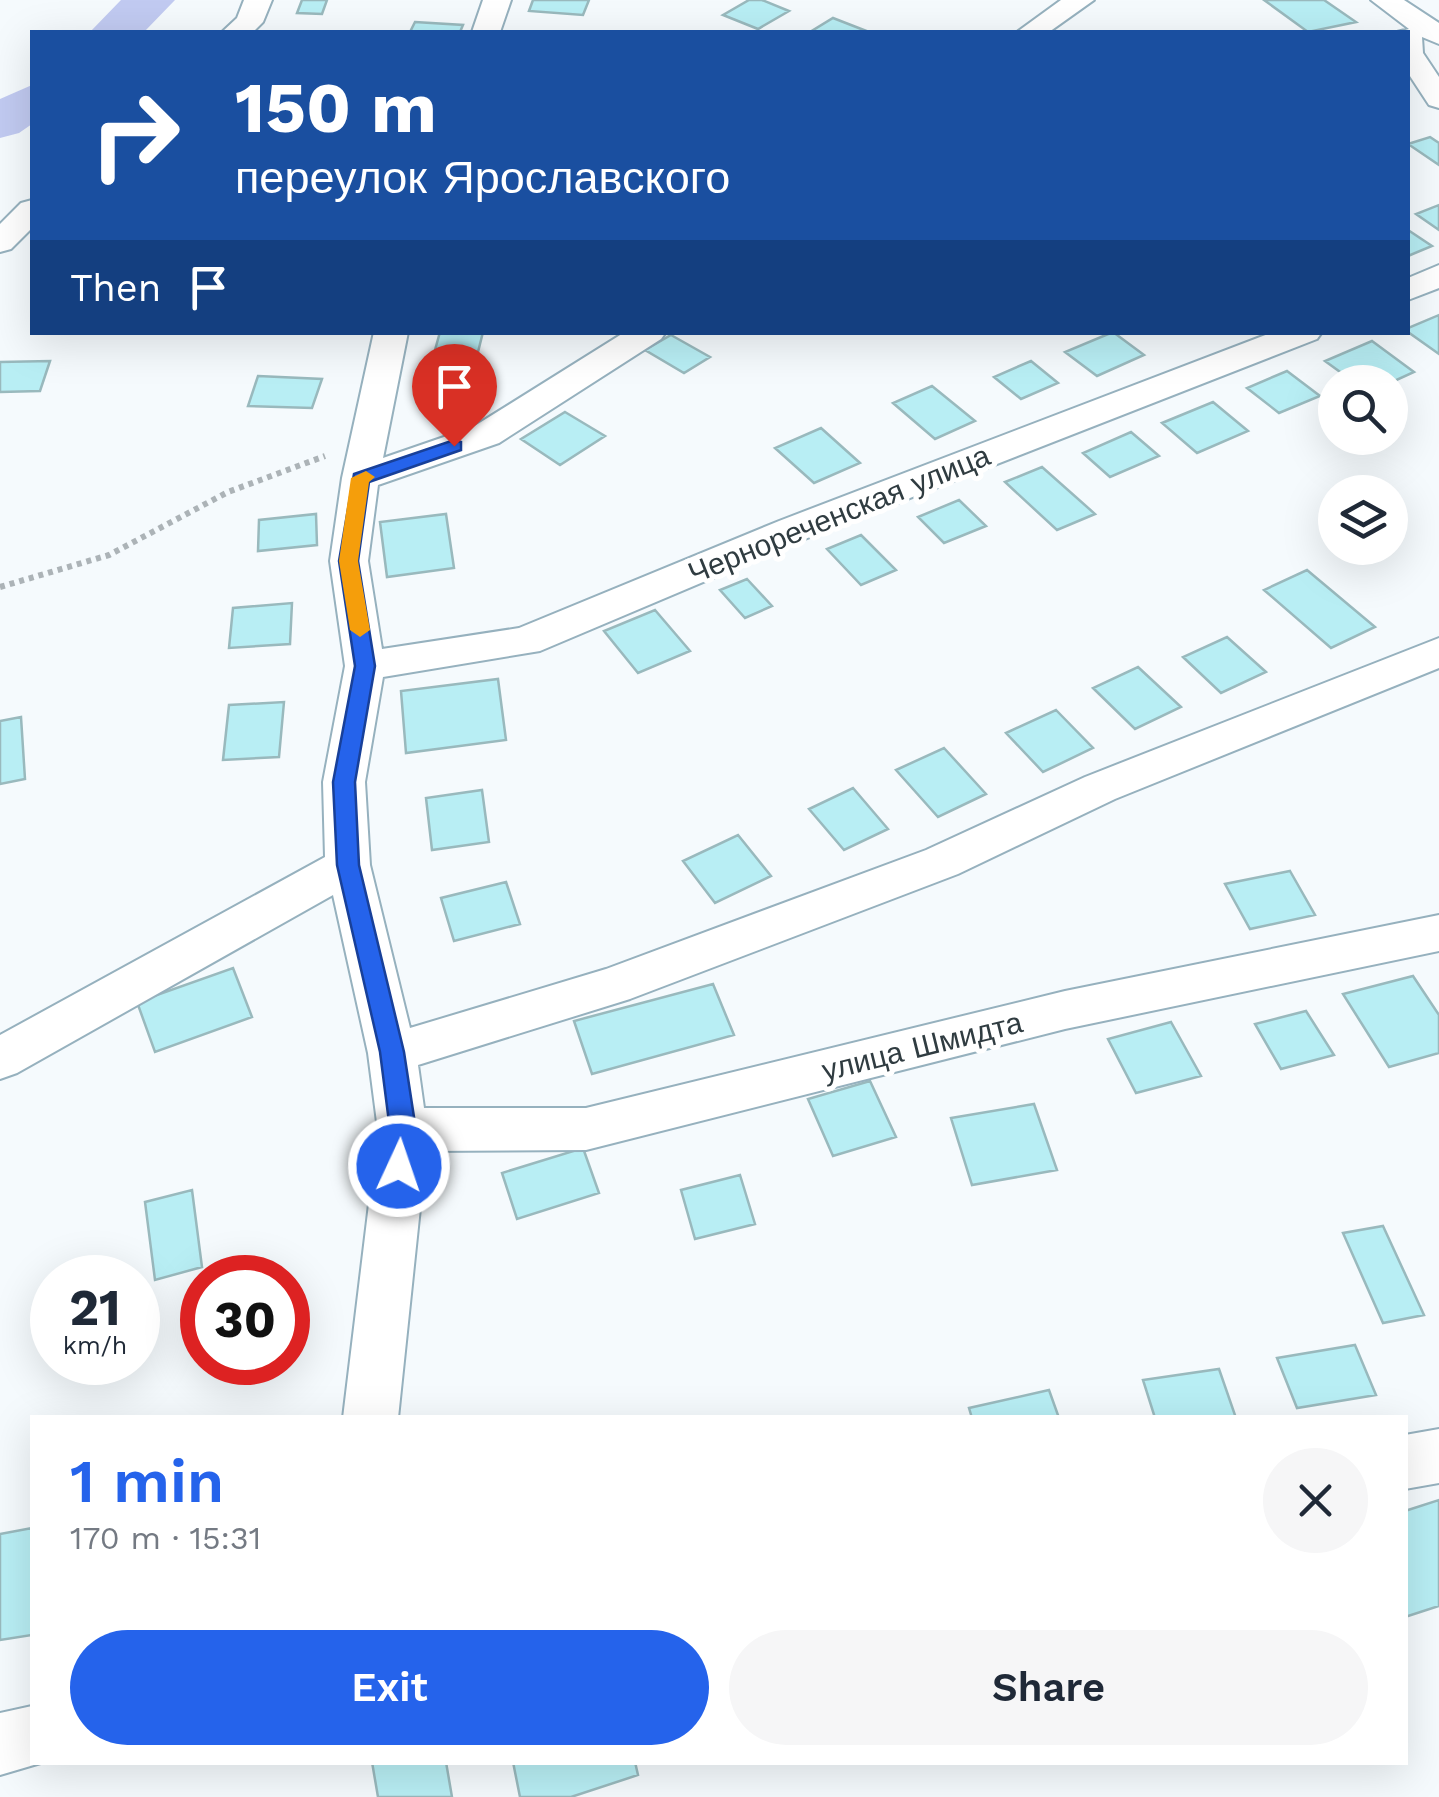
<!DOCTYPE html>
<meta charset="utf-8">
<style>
body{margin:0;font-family:"Work Sans",sans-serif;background:#f6f6f7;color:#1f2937;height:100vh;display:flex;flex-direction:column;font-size:38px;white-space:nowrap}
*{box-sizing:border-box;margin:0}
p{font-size:32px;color:#747a83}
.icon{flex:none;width:55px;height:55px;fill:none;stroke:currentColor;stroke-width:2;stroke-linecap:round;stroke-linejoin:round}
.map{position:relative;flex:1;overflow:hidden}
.sheet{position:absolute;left:30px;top:1415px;width:1378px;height:350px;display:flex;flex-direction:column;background:#fff;border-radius:0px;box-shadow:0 10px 40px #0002}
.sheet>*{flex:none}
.guide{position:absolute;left:30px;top:30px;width:1380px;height:305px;border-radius:0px;box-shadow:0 10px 40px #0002;background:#1a4fa0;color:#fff;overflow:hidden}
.buttons{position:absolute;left:1318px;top:365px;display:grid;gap:20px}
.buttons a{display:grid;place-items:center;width:90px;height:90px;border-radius:50%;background:#fff;box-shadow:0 10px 40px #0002;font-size:50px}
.speed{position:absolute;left:30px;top:1255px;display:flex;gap:20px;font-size:50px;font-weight:700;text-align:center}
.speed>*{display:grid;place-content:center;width:130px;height:130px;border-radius:50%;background:#fff;box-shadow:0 10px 40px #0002;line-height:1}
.speed small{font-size:25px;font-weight:400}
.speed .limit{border:15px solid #d22;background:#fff;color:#111}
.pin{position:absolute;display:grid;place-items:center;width:85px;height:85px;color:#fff;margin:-102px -42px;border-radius:50% 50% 50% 0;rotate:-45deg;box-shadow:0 0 10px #0007}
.pin .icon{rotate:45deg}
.me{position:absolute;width:110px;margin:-55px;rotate:3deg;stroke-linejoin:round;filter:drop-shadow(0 0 8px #0008)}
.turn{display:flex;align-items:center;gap:35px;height:210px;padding:0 40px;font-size:45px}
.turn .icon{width:130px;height:130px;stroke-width:2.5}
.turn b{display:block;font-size:70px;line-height:85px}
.then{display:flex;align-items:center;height:95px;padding:0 40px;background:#0003;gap:20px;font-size:38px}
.round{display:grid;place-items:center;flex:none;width:105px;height:105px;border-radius:52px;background:#f6f6f7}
.overview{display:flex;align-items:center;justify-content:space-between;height:170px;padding:0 40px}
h1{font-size:60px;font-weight:600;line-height:75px;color:#2563eb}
.primary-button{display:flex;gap:20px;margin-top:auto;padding:20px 40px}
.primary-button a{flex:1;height:115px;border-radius:60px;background:#2563eb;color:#fff;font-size:40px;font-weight:600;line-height:115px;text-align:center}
.primary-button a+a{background:#f6f6f7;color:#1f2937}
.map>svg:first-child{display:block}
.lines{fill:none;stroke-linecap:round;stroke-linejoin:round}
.river{fill:#c1caf1;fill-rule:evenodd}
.building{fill:#b8eef4;stroke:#99b9bd;stroke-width:2.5}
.minor-casing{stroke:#96b1be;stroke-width:4}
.path{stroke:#acb3b7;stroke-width:6;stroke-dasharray:5 5;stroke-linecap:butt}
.minor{fill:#fff;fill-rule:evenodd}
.route{fill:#2563eb;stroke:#184099;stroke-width:2.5}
.slow{fill:#f59e0b}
.labels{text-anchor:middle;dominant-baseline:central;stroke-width:10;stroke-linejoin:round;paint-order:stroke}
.street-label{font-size:30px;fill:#303c41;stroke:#fff}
</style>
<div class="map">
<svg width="1439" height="1797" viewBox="0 0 1439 1797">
<rect width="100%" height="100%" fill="#f5fafd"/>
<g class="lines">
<path class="river" d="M121 0H175L144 32H90Z
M32 85V124L19 133 0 138V99Z"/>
</g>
<path class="building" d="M302 0H327L322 14 297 13Z
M533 0H589L583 15 529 11Z
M749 0H762L789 11 758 29 723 15Z
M1264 0H1324L1356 22 1308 32Z
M833 18 869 32H810Z
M415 22 463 25 460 32H410Z
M1430 137 1439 143V165L1408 144Z
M1439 205V230L1416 214Z
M1408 230 1432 246 1408 256Z
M1439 315V354L1408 332V328Z
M440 332H483L478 352 435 350Z
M1113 332 1144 355 1097 376 1065 352Z
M671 335 710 357 684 373 645 350Z
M1372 341 1414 372 1390 383 1354 382 1325 361Z
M50 361 40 391 0 392V362Z
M1031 361 1058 383 1021 399 994 377Z
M1287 371 1320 396 1279 413 1247 388Z
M258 376 322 379 312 408 248 406Z
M932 386 975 421 935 439 893 403Z
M1213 402 1248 431 1197 453 1162 423Z
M565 412 605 436 560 465 521 439Z
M821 428 860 463 814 483 775 448Z
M1131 432 1159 456 1110 477 1083 453Z
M1042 467 1095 514 1057 530 1005 482Z
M959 500 986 526 944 543 918 517Z
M316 514 317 545 258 551 259 520Z
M446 514 454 568 387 577 380 522Z
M861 535 896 570 861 585 827 549Z
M1307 570 1375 627 1331 648 1264 590Z
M747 579 772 606 745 618 720 590Z
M292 603 290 644 229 648 233 608Z
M655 610 690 651 638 673 604 631Z
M1227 637 1266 672 1221 693 1183 657Z
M1138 667 1181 707 1135 729 1093 688Z
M498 679 506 740 406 753 401 691Z
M284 702 279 757 223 760 229 705Z
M1056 710 1093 748 1043 772 1006 733Z
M21 717 25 779 0 784V721Z
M944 748 986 794 938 817 896 770Z
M853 788 888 829 844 850 809 809Z
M482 790 489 842 432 850 426 798Z
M738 835 771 876 715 903 683 861Z
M1290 871 1315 915 1250 929 1225 884Z
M506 882 520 924 454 941 441 898Z
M233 968 252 1017 155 1052 137 1002Z
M1413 976 1439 1015V1053L1389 1067 1343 994Z
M713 984 734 1035 592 1074 574 1021Z
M1306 1011 1334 1055 1281 1069 1255 1024Z
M1171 1022 1201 1076 1136 1093 1108 1039Z
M870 1081 896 1137 833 1156 808 1099Z
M1034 1104 1057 1170 972 1185 951 1118Z
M583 1148 599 1193 517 1219 502 1173Z
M740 1175 755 1224 695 1239 681 1190Z
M192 1190 202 1267 155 1280 145 1202Z
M1383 1226 1424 1315 1383 1323 1343 1233Z
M1355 1345 1376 1395 1297 1408 1277 1358Z
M1219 1369 1236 1418H1155L1143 1380Z
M1049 1390 1059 1418H972L969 1408Z
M1439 1500V1606L1405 1617V1511Z
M32 1528V1635L0 1640V1534Z
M372 1762H446L452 1797H378Z
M513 1762H635L638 1775 571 1797H520Z"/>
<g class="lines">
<defs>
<path id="minor" d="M244 0H272L263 22 253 32H222L237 18Z
M483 0H511L500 32H472Z
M1061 0H1094L1049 32H1017Z
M1371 0H1404L1439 23V44L1422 37 1423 53 1439 77V108L1429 105 1408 73V32H1397L1409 29Z
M32 200V228L11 249 0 252V224L21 203Z
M1439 265V288L1408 300V278Z
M374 332H408L383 458 473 427 625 332H666L661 339 499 443 378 485 368 561 382 649 519 628 779 521 1273 332H1322L1317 339 805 539 540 651 383 677 365 782 370 865 410 1028 606 969 926 850 1085 777 1439 638V668L1115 799 958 874 630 999 418 1065 424 1108H586L1065 991 1439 915V951L1065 1029 586 1150 426 1151 398 1418H343L378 1130 368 1053 333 895 17 1073 0 1079V1035L325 857 323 782 345 666 330 561 342 478Z
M1439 1429V1483L1405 1489V1435Z
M32 1706V1762H44L0 1775V1713Z"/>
</defs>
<use href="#minor" class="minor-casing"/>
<path class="path" d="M0 587 109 555 228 492 325 456"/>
<use href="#minor" class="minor"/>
</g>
<path class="route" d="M454 440 461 442V450L369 482 358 561 375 666 355 782 359 865 404 1052 416 1130 408 1174 399 1177 390 1174 386 1166 390 1130 380 1052 337 865 333 782 355 666 339 561 354 474Z"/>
<path class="slow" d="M366 471 375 477 369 482 358 561 370 630 360 637 350 630 339 561 351 478Z"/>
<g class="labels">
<g class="street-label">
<text transform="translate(839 514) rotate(-22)">Чернореченская улица</text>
<text transform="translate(922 1046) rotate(-14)">улица Шмидта</text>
</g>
</g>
</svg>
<div class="buttons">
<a><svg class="icon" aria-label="search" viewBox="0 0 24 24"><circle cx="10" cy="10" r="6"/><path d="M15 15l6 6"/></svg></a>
<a><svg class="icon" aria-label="layers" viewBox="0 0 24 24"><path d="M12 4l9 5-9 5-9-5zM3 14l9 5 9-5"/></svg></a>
</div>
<div class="speed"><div>21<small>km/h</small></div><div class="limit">30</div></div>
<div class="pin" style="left:454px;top:446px;background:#d93025"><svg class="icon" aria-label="arrive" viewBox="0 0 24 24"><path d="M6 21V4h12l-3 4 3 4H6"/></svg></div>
<svg class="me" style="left:399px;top:1166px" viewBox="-20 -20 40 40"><circle r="17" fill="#2563eb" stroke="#fff" stroke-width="3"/><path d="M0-11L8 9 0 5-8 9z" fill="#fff"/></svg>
<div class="guide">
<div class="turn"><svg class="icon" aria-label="right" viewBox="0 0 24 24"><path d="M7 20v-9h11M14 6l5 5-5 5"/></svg><div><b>150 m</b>переулок Ярославского</div></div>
<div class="then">Then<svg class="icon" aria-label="arrive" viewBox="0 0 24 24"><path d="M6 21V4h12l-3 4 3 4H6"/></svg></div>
</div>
<section class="sheet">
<div class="overview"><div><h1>1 min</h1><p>170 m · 15:31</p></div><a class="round"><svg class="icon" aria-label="close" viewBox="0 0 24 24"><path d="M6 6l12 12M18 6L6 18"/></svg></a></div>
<div class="primary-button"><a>Exit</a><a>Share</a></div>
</section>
</div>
